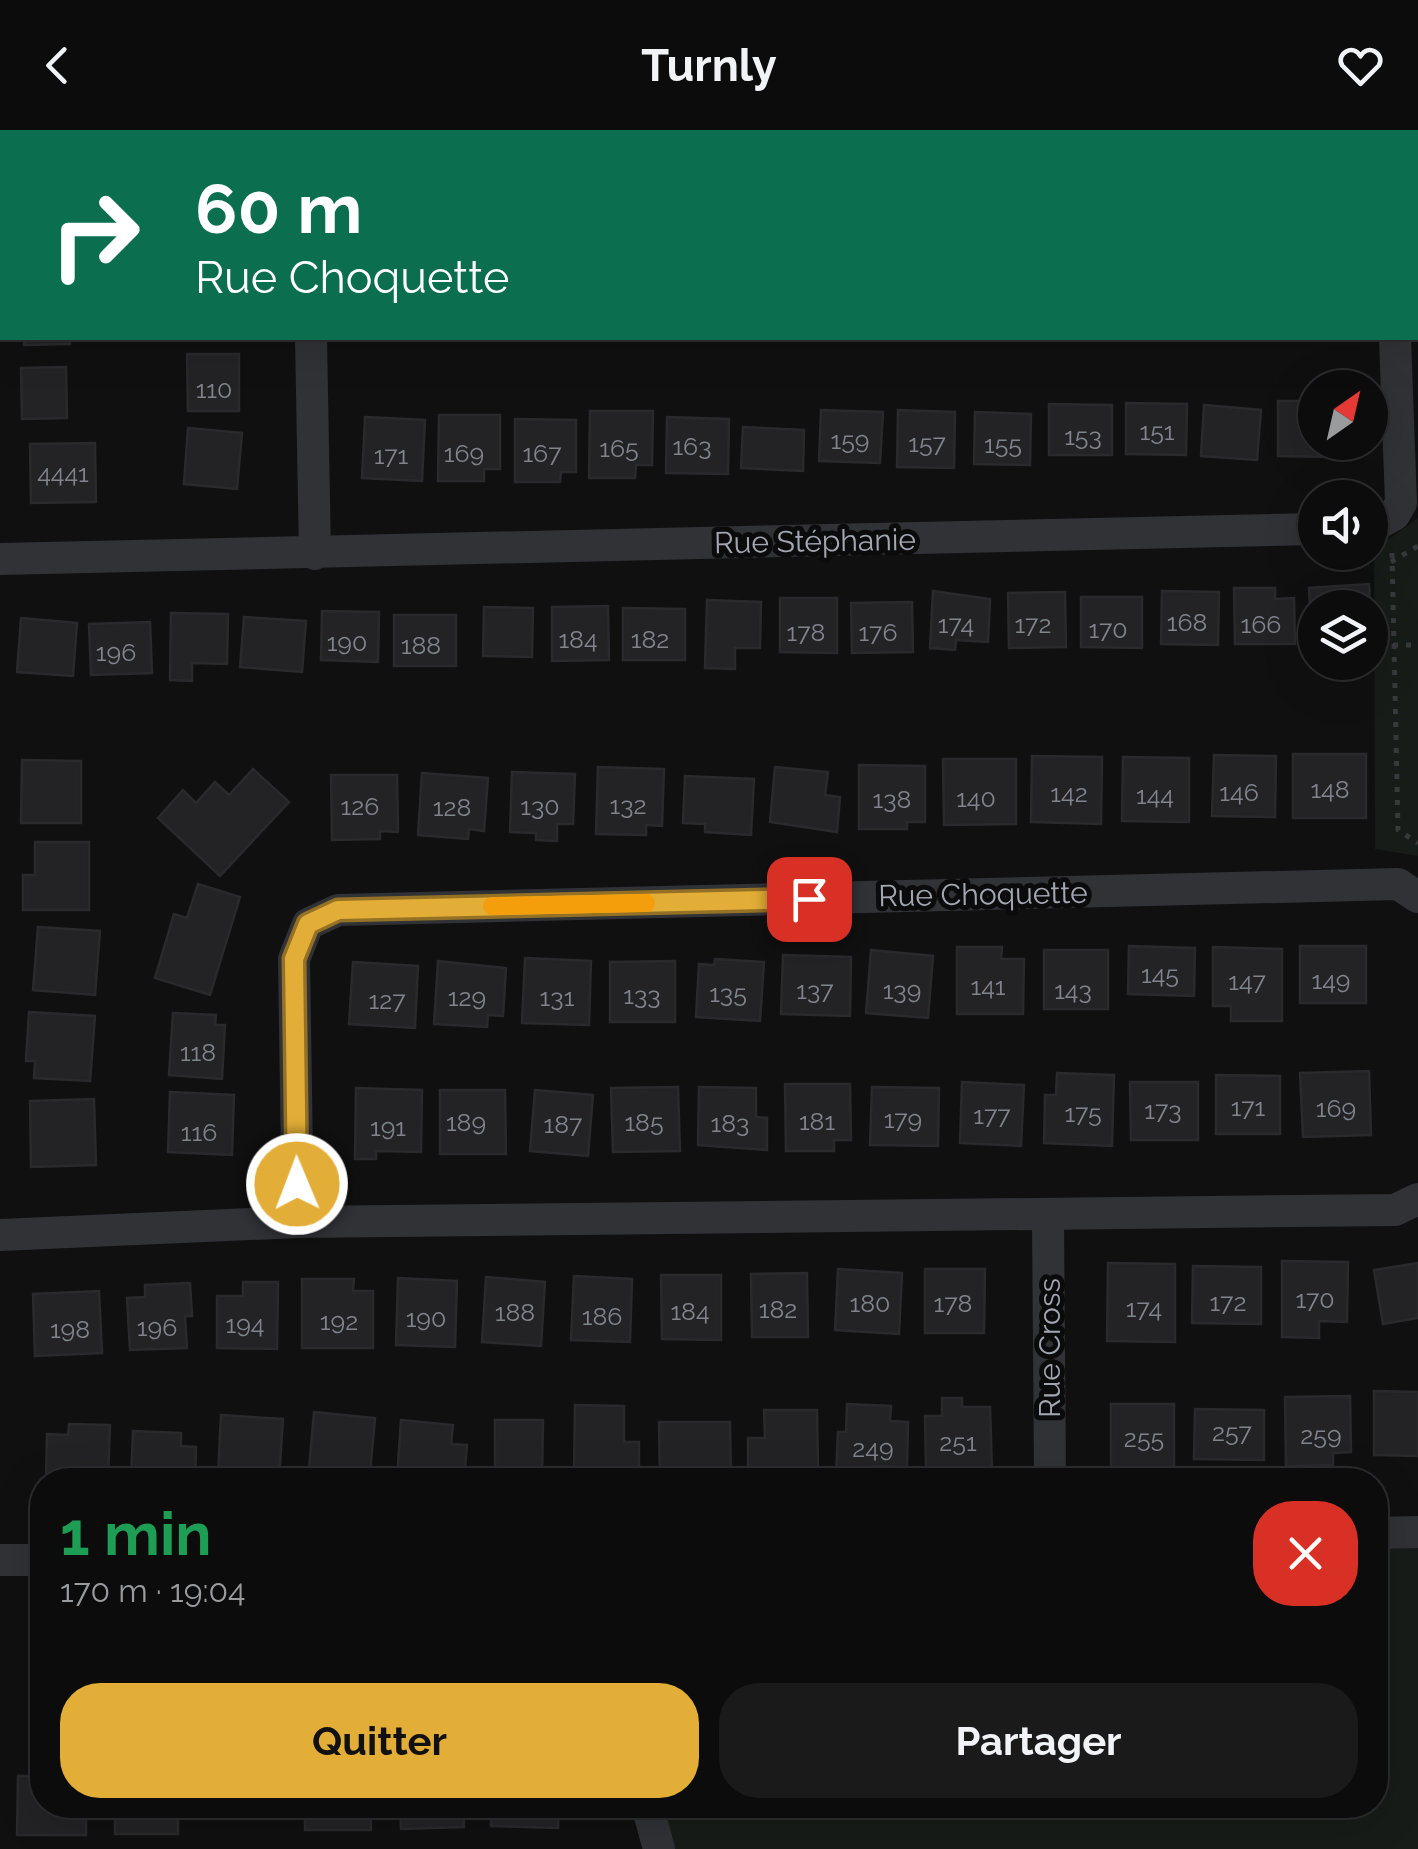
<!DOCTYPE html>
<html lang="fr">
<meta charset="utf-8">
<style>
body{margin:0;font-family:Raleway,sans-serif;background:#1a1a1b;color:#f1f3f6;height:100vh;display:flex;flex-direction:column;font-size:38px;white-space:nowrap}
*{box-sizing:border-box;margin:0}
p{font-size:32px;color:#9a9b9d}
.icon{flex:none;width:55px;height:55px;fill:none;stroke:currentColor;stroke-width:2;stroke-linecap:round;stroke-linejoin:round}
.map{position:relative;flex:1;overflow:hidden}
.drawer{position:absolute;left:30px;top:1338px;width:1358px;height:350px;display:flex;flex-direction:column;background:#0c0c0d;border-radius:40px;box-shadow:0 10px 40px #0002,0 0 0 2px #2c2c2e}
.drawer>*{flex:none}
.hud{position:absolute;left:0px;top:0px;width:1420px;height:210px;box-shadow:0 10px 40px #0002,0 0 0 2px #2c2c2e;background:#0b6e4f;color:#fff;overflow:hidden}
.needle{width:65px;rotate:34deg}
.tools{position:absolute;left:1298px;top:240px;display:grid;gap:20px}
.tools a{display:grid;place-items:center;width:90px;height:90px;border-radius:50%;background:#0c0c0d;box-shadow:0 10px 40px #0002,0 0 0 2px #2c2c2e;font-size:50px}
.pin{position:absolute;display:grid;place-items:center;width:85px;height:85px;color:#fff;margin:-42px;border-radius:20px;box-shadow:0 5px 15px #0006}
.me{position:absolute;width:110px;margin:-55px;rotate:359deg;stroke-linejoin:round;filter:drop-shadow(0 0 8px #0008)}
.turn{display:flex;align-items:center;gap:35px;height:210px;padding:0 30px;font-size:45px}
.turn .icon{width:130px;height:130px;stroke-width:2.5}
.turn b{display:block;font-size:70px;line-height:85px}
.round{display:grid;place-items:center;flex:none;width:105px;height:105px;border-radius:40px;background:#1a1a1b}
.head{display:flex;align-items:center;justify-content:space-between;height:170px;padding:0 30px}
h1{font-size:60px;font-weight:700;line-height:75px;color:#1e9e55}
.button{display:flex;gap:20px;margin-top:auto;padding:20px 30px}
.button a{flex:1;height:115px;border-radius:40px;background:#e3ae37;color:#111;font-size:40px;font-weight:700;line-height:115px;text-align:center}
.button a+a{background:#1a1a1b;color:#f1f3f6}
header{display:flex;justify-content:space-between;align-items:center;height:130px;padding:0 30px;background:#0c0c0d;font-size:45px;font-weight:700}
.map>svg:first-child{display:block}
.green{fill:#171c18}
.building{fill:#232325;stroke:#2a2a2d;stroke-width:2.5}
.lines{fill:none;stroke-linecap:round;stroke-linejoin:round}
.path{stroke:#38393d;stroke-width:5;stroke-dasharray:5 8;stroke-linecap:butt}
.minor{stroke:#313236;stroke-width:32}
.route-casing{stroke:#947124;stroke-width:25}
.route{stroke:#e3ae37;stroke-width:18}
.slow{stroke:#f59e0b;stroke-width:18}
.labels{text-anchor:middle;dominant-baseline:central;stroke-width:10;stroke-linejoin:round;paint-order:stroke}
.number-label{font-size:25px;fill:#82848d}
.street-label{font-size:30px;fill:#a2a6b1;stroke:#0b0b0c}
</style>
<header><svg class="icon" aria-label="back" viewBox="0 0 24 24"><path d="M15 5l-7 7 7 7"/></svg>Turnly<svg class="icon" aria-label="heart" viewBox="0 0 24 24"><path d="M12 20l-8-8c-3-5 5-10 8-4 3-6 11-1 8 4z"/></svg></header>
<div class="map">
<svg width="1418" height="1719" viewBox="0 0 1418 1719">
<rect width="100%" height="100%" fill="#101011"/>
<path class="green" d="M1418 388V726L1375 719 1374 420Z
M1418 1402V1719H659L647 1675H1375V1403Z"/>
<path class="building" d="M24 208H70V214L24 215Z
M187 224H239V281H188Z
M66 237 67 288 22 289 21 238Z
M1278 271H1315V312H1335V327L1278 326Z
M1126 273 1187 274 1186 325 1126 324Z
M1049 274 1112 275V325H1049Z
M1204 275 1261 280 1257 330 1201 326Z
M821 280 883 282 880 333 819 331Z
M898 280 955 282 954 338 897 337Z
M590 281H653L652 335H636L635 348H589Z
M975 282 1031 284 1030 335 974 334Z
M439 285H500V339H484V351H438Z
M365 287 425 290 422 351 362 348Z
M667 287 729 289 728 344 666 343Z
M515 289 576 290V342H561L560 352H515Z
M743 297 804 300 803 341 741 338Z
M188 298 242 303 237 359 184 354Z
M95 313 96 372 31 373 30 314Z
M1369 454 1372 509 1370 478H1315L1312 513 1309 458Z
M1234 458H1275V469L1294 468 1295 514H1235Z
M933 461 990 469 988 512 956 510 955 520 930 518Z
M1162 461 1219 462 1218 515 1161 514Z
M1065 462 1066 517 1009 518 1008 463Z
M1081 467H1142V518L1081 517Z
M780 468H837V523L780 522Z
M707 470 761 472 760 518H735V539L705 538Z
M912 472 913 522 852 523 851 473Z
M608 476 609 530 552 531V477Z
M484 477 533 478 532 527 483 526Z
M623 478 685 479V530H623Z
M322 481 379 482 378 532 321 530Z
M171 483 228 484 227 534 192 533V551L170 550Z
M394 485H456V536H394Z
M244 487 306 491 302 542 240 537Z
M21 488 77 493 73 546 17 542Z
M150 492 152 543 91 545 89 494Z
M1293 624H1366V688H1293Z
M1214 625 1276 626 1275 687 1212 686Z
M1032 626 1102 627 1101 694 1031 692Z
M1123 627 1189 628V692L1122 691Z
M943 629H1016V694L944 695Z
M22 630 81 631V693H21Z
M859 635 925 636V692H907V699H859Z
M598 637 664 639 662 696 646 695V705L596 704Z
M775 637 828 642 825 665 840 667 837 702 770 692Z
M253 639 289 672 220 746 158 688 183 660 196 673 215 652 229 665Z
M512 642 575 644 573 694H557V711L536 710V703L510 702Z
M422 643 488 648 484 701 469 699 468 709 418 705Z
M331 645H397L398 702 380 701V709L332 710Z
M685 646 754 649 751 705 705 702V694L683 693Z
M35 712H89V780H23V745H35Z
M198 754 240 767 210 865 155 848 174 784 187 788Z
M38 797 100 801 95 865 33 860Z
M1129 816 1195 818 1194 866 1128 864Z
M1300 816H1366V873H1300Z
M957 817H1002L1001 829H1024L1023 884H957Z
M1213 817 1282 819V891H1231V876H1213Z
M871 820 933 826 928 888 866 883Z
M1044 820H1108V879H1044Z
M783 825 851 827 850 886 781 884Z
M525 828 591 831 589 895 522 893Z
M715 829 764 832 760 891 696 887 699 834 714 835Z
M438 831 506 838 503 886 488 885 487 897 434 894Z
M675 831V892H610V832Z
M353 832 418 836 415 898 349 894Z
M29 882 95 886 90 951 34 948 35 931H26Z
M173 883 216 885 215 895H225L222 949 169 945Z
M1369 941 1371 1005 1303 1007 1300 943Z
M1057 943 1114 945 1112 1016 1044 1013 1045 965H1056Z
M1216 945 1280 946V1004H1216Z
M962 952 1024 955 1021 1016 960 1013Z
M1130 952H1198V1010H1131Z
M785 954H850L851 1010H834V1021H786Z
M678 957 680 1021 613 1022 611 958Z
M699 957 756 958V987L767 988V1020L698 1015Z
M872 957 939 958 938 1016 870 1015Z
M356 958 422 960 421 1022 376 1021V1029H355Z
M440 960H505L506 1024H440Z
M535 960 593 965 588 1026 530 1021Z
M170 962 234 965 232 1025 168 1022Z
M94 969 96 1035 31 1037 30 971Z
M1282 1131 1348 1132 1347 1192 1319 1191V1208L1282 1207Z
M1108 1133 1175 1134V1212L1107 1211Z
M1418 1133V1188L1383 1194 1374 1140Z
M1193 1136 1261 1137V1194L1192 1193Z
M838 1139 902 1143 899 1204 835 1200Z
M925 1139H985L984 1203H925Z
M807 1143 808 1207H752L751 1144Z
M661 1145H721V1210L662 1209Z
M574 1146 632 1149 630 1212 571 1210Z
M486 1147 545 1152 541 1216 482 1212Z
M398 1148 457 1151 455 1217 396 1215Z
M302 1149H354L353 1161H373V1218H302Z
M243 1152H278L277 1219 217 1218V1166H243Z
M190 1153 192 1186H185L187 1218 130 1220 127 1168 145 1167V1155Z
M99 1161 102 1223 35 1226 33 1164Z
M1374 1261 1418 1262V1326L1374 1325Z
M1350 1266 1351 1322 1333 1323V1335L1286 1336 1285 1267Z
M942 1268H962V1277H990L992 1340 926 1341 925 1286H942Z
M847 1274 891 1276 890 1291 908 1292 907 1337 873 1336V1346L836 1344 838 1302H846Z
M1111 1274H1174V1338H1111Z
M575 1275 624 1276V1312H639V1349H606V1340H574Z
M1195 1279 1264 1280V1330L1194 1329Z
M764 1280H817L818 1342 748 1343V1308H765Z
M314 1282 375 1288 370 1344 343 1342 342 1350H308Z
M221 1285 283 1289 279 1350 218 1344Z
M401 1290 453 1295 451 1314 467 1315 464 1350 397 1349Z
M495 1290H543L542 1350H495Z
M659 1292H730L731 1350H660Z
M69 1294 110 1295 108 1350H46L47 1304 68 1305Z
M133 1301 181 1303V1316L196 1317 195 1350H131Z
M37 1508H42V1558H36Z
M18 1646H42V1675H86V1705H17Z
M115 1675H178V1704H115Z
M305 1675H370L371 1700H305Z
M400 1675H463L464 1697 401 1699Z
M491 1675H559L558 1698 491 1696Z"/>
<g class="lines">
<path class="path" d="M1392 423 1398 700 1418 713
M1391 432 1418 416
M1393 515H1418"/>
<path class="minor" d="M311 208 315 424
M1370 398 1394 385 1401 373 1395 208
M0 429 1315 399
M1048 1087 1050 1350
M298 1092 294 829 308 794 338 780 1398 754 1418 767
M0 1105 298 1092 1395 1080 1418 1069
M1375 1403 1418 1402
M0 1430H42
M647 1675 659 1719"/>
</g>
<g class="lines">
<defs>
<path id="route" d="M297 1054 294 829 308 794 338 780 809 769"/>
</defs>
<use href="#route" class="route-casing"/>
<use href="#route" class="route"/>
<path class="slow" d="M492 776 646 773"/>
</g>
<g class="labels">
<g class="number-label">
<text x="214" y="259">110</text>
<text x="1157" y="301">151</text>
<text x="1083" y="306">153</text>
<text x="850" y="310">159</text>
<text x="927" y="313">157</text>
<text x="1003" y="314">155</text>
<text x="692" y="316">163</text>
<text x="619" y="318">165</text>
<text x="464" y="323">169</text>
<text x="542" y="323">167</text>
<text x="391" y="325">171</text>
<text x="63" y="343">4441</text>
<text x="1187" y="492">168</text>
<text x="956" y="494">174</text>
<text x="1033" y="494">172</text>
<text x="1261" y="494">166</text>
<text x="1108" y="499">170</text>
<text x="806" y="502">178</text>
<text x="878" y="502">176</text>
<text x="578" y="509">184</text>
<text x="650" y="509">182</text>
<text x="347" y="512">190</text>
<text x="421" y="515">188</text>
<text x="116" y="522">196</text>
<text x="1330" y="659">148</text>
<text x="1239" y="662">146</text>
<text x="1069" y="663">142</text>
<text x="1155" y="665">144</text>
<text x="976" y="668">140</text>
<text x="892" y="669">138</text>
<text x="628" y="675">132</text>
<text x="360" y="676">126</text>
<text x="540" y="676">130</text>
<text x="452" y="677">128</text>
<text x="1160" y="844">145</text>
<text x="1331" y="850">149</text>
<text x="1247" y="851">147</text>
<text x="988" y="856">141</text>
<text x="815" y="860">137</text>
<text x="902" y="860">139</text>
<text x="1073" y="860">143</text>
<text x="728" y="863">135</text>
<text x="642" y="865">133</text>
<text x="467" y="867">129</text>
<text x="557" y="867">131</text>
<text x="387" y="870">127</text>
<text x="198" y="922">118</text>
<text x="1248" y="977">171</text>
<text x="1336" y="978">169</text>
<text x="1163" y="980">173</text>
<text x="1083" y="983">175</text>
<text x="992" y="985">177</text>
<text x="903" y="989">179</text>
<text x="817" y="991">181</text>
<text x="466" y="992">189</text>
<text x="644" y="992">185</text>
<text x="730" y="993">183</text>
<text x="563" y="994">187</text>
<text x="388" y="997">191</text>
<text x="199" y="1002">116</text>
<text x="1315" y="1169">170</text>
<text x="1228" y="1172">172</text>
<text x="870" y="1173">180</text>
<text x="953" y="1173">178</text>
<text x="1144" y="1178">174</text>
<text x="778" y="1179">182</text>
<text x="690" y="1181">184</text>
<text x="515" y="1182">188</text>
<text x="602" y="1186">186</text>
<text x="426" y="1188">190</text>
<text x="339" y="1191">192</text>
<text x="245" y="1194">194</text>
<text x="157" y="1197">196</text>
<text x="70" y="1199">198</text>
<text x="1232" y="1302">257</text>
<text x="1321" y="1305">259</text>
<text x="1144" y="1308">255</text>
<text x="958" y="1312">251</text>
<text x="873" y="1318">249</text>
</g>
<g class="street-label">
<text transform="translate(815 411) rotate(-1)">Rue Stéphanie</text>
<text transform="translate(983 764) rotate(-1)">Rue Choquette</text>
<text transform="translate(1049 1218) rotate(-90)">Rue Cross</text>
</g>
</g>
</svg>
<div class="tools">
<a><svg class="needle" viewBox="-14 -14 28 28"><path d="M0-13l5 13h-10z" fill="#e53935"/><path d="M0 13l5-13h-10z" fill="#9a9b9d"/></svg></a>
<a><svg class="icon" aria-label="sound" viewBox="0 0 24 24"><path d="M4 9h4l5-4v14l-5-4H4zM17 9q2 3 0 6"/></svg></a>
<a><svg class="icon" aria-label="layers" viewBox="0 0 24 24"><path d="M12 4l9 5-9 5-9-5zM3 14l9 5 9-5"/></svg></a>
</div>
<div class="pin" style="left:809px;top:769px;background:#d93025"><svg class="icon" aria-label="arrive" viewBox="0 0 24 24"><path d="M6 21V4h12l-3 4 3 4H6"/></svg></div>
<svg class="me" style="left:297px;top:1054px" viewBox="-20 -20 40 40"><circle r="17" fill="#e3ae37" stroke="#fff" stroke-width="3"/><path d="M0-11L8 9 0 5-8 9z" fill="#fff"/></svg>
<div class="hud">
<div class="turn"><svg class="icon" aria-label="right" viewBox="0 0 24 24"><path d="M7 20v-9h11M14 6l5 5-5 5"/></svg><div><b>60 m</b>Rue Choquette</div></div>
</div>
<section class="drawer">
<div class="head"><div><h1>1 min</h1><p>170 m · 19:04</p></div><a class="round" style="background:#d93025;color:#fff"><svg class="icon" aria-label="close" viewBox="0 0 24 24"><path d="M6 6l12 12M18 6L6 18"/></svg></a></div>
<div class="button"><a>Quitter</a><a>Partager</a></div>
</section>
</div>
